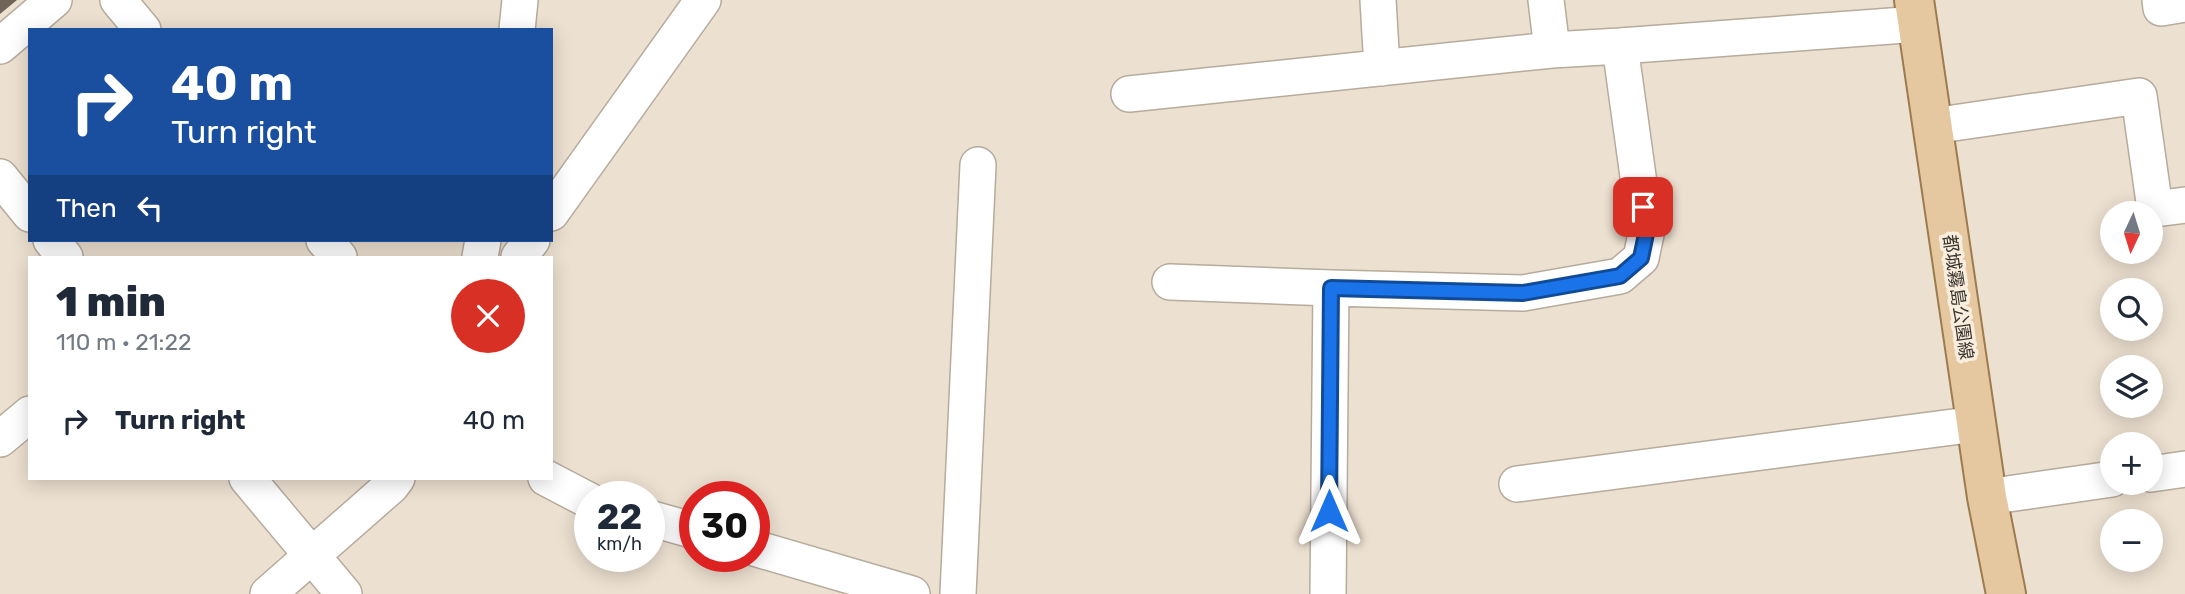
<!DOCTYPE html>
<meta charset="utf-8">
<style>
body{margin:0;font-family:Rubik,"Noto Sans JP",sans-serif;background:#f6f6f7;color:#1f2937;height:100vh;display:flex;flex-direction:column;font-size:26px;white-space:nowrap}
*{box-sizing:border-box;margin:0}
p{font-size:23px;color:#747a83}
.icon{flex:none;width:38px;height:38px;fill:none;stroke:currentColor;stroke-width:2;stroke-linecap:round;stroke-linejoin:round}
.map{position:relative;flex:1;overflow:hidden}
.side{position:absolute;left:28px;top:256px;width:525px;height:224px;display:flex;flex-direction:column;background:#fff;border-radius:0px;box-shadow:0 4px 18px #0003}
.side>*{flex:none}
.banner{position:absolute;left:28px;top:28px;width:525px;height:214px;border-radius:0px;box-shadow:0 4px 18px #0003;background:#1a4fa0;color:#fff;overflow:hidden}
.needle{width:46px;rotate:184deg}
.tools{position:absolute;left:2100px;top:201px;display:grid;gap:14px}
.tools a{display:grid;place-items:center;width:63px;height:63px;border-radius:50%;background:#fff;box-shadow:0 4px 18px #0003;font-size:35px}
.speed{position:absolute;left:574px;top:481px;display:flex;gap:14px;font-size:35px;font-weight:700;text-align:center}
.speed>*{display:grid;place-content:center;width:91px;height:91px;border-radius:50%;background:#fff;box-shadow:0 4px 18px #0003;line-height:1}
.speed small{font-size:18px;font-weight:400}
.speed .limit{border:10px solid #d22;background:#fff;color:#111}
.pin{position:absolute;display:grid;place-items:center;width:60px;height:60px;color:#fff;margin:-30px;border-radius:14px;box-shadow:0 4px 10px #0006}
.me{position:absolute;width:77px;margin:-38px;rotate:0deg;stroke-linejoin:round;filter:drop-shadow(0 0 5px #0008)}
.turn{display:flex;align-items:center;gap:24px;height:147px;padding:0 28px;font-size:32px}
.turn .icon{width:91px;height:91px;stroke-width:2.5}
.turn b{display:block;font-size:49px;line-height:60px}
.then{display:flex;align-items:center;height:66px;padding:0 28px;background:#0003;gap:14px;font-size:26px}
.round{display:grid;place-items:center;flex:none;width:74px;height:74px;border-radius:37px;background:#f6f6f7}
.summary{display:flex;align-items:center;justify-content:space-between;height:119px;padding:0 28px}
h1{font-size:42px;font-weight:800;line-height:52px}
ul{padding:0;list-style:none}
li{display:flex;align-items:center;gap:21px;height:91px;padding:0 28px}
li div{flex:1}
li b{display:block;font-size:26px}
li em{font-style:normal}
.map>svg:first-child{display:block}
.building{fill:#6f6457}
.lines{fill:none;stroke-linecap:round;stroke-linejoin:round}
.street-casing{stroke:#b6ab9c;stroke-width:38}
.primary-casing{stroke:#9c7b4e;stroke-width:42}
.street{stroke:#fff;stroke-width:35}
.primary{stroke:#e5c7a0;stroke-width:38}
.route-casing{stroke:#114b97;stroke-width:18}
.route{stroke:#1a73e8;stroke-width:12}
.labels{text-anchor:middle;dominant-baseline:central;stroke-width:7;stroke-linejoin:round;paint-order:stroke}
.street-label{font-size:18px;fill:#37332d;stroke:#f9eddd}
</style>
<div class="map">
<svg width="2185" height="594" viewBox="0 0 2185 594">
<rect width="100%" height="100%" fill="#ece0d0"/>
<path class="building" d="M0 0H17L0 14Z"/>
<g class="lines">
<defs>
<path id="street" d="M118 0 143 30
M1378 0 1382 68
M1546 0 1552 50
M2160 0 2161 8 2185 4
M517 30 520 0
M0 46 54 0
M1129 94 1552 50 1620 46
M1933 126 2139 96 2155 209 2185 205
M0 177 30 214
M551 213 703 0
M51 240 65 257
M324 240 339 257
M480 257 483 240
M519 257 532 240
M1170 282 1331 288 1523 293 1620 276 1641 258 1646 234 1620 46 1918 24
M0 439 30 414
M2151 474 2185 469
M247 478 344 594
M546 478 590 501
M1517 484 1976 424
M1987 497 2112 479
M649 518 695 531
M754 548 912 594
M268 594 391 486 397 478
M958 594 978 165
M1328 594 1331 288"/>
<path id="primary" d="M1914 0 1987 497 2006 594"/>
</defs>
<use href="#street" class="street-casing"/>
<use href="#primary" class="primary-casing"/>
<use href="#street" class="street"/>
<use href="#primary" class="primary"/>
</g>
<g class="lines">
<defs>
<path id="route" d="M1329 511 1331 288 1523 293 1620 276 1641 258 1646 234 1643 207"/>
</defs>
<use href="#route" class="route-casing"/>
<use href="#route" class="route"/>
</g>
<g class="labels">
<g class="street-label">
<text transform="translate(1958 297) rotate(82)">都城霧島公園線</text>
</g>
</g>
</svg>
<div class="tools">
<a><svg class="needle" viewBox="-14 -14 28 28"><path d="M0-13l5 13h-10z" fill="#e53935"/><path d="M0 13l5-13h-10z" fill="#747a83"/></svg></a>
<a><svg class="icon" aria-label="search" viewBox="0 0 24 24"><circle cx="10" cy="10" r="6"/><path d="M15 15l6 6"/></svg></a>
<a><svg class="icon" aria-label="layers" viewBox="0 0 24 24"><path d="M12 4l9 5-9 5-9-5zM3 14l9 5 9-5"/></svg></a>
<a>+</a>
<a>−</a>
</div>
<div class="speed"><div>22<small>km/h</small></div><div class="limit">30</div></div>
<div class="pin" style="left:1643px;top:207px;background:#d93025"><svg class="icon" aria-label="arrive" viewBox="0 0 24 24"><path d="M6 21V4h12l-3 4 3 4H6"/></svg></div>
<svg class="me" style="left:1329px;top:511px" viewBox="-20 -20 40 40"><path d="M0-17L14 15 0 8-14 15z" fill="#1a73e8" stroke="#fff" stroke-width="4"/></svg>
<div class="banner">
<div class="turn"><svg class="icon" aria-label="right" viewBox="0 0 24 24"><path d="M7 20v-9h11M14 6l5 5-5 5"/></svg><div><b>40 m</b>Turn right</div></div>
<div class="then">Then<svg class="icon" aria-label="left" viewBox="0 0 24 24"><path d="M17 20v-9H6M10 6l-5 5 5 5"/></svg></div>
</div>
<section class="side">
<div class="summary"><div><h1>1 min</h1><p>110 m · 21:22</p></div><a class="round" style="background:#d93025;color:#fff"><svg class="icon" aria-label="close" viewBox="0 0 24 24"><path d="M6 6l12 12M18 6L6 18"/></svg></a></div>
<ul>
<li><svg class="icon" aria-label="right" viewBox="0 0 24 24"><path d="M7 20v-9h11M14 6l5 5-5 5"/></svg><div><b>Turn right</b></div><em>40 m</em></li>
</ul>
</section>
</div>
